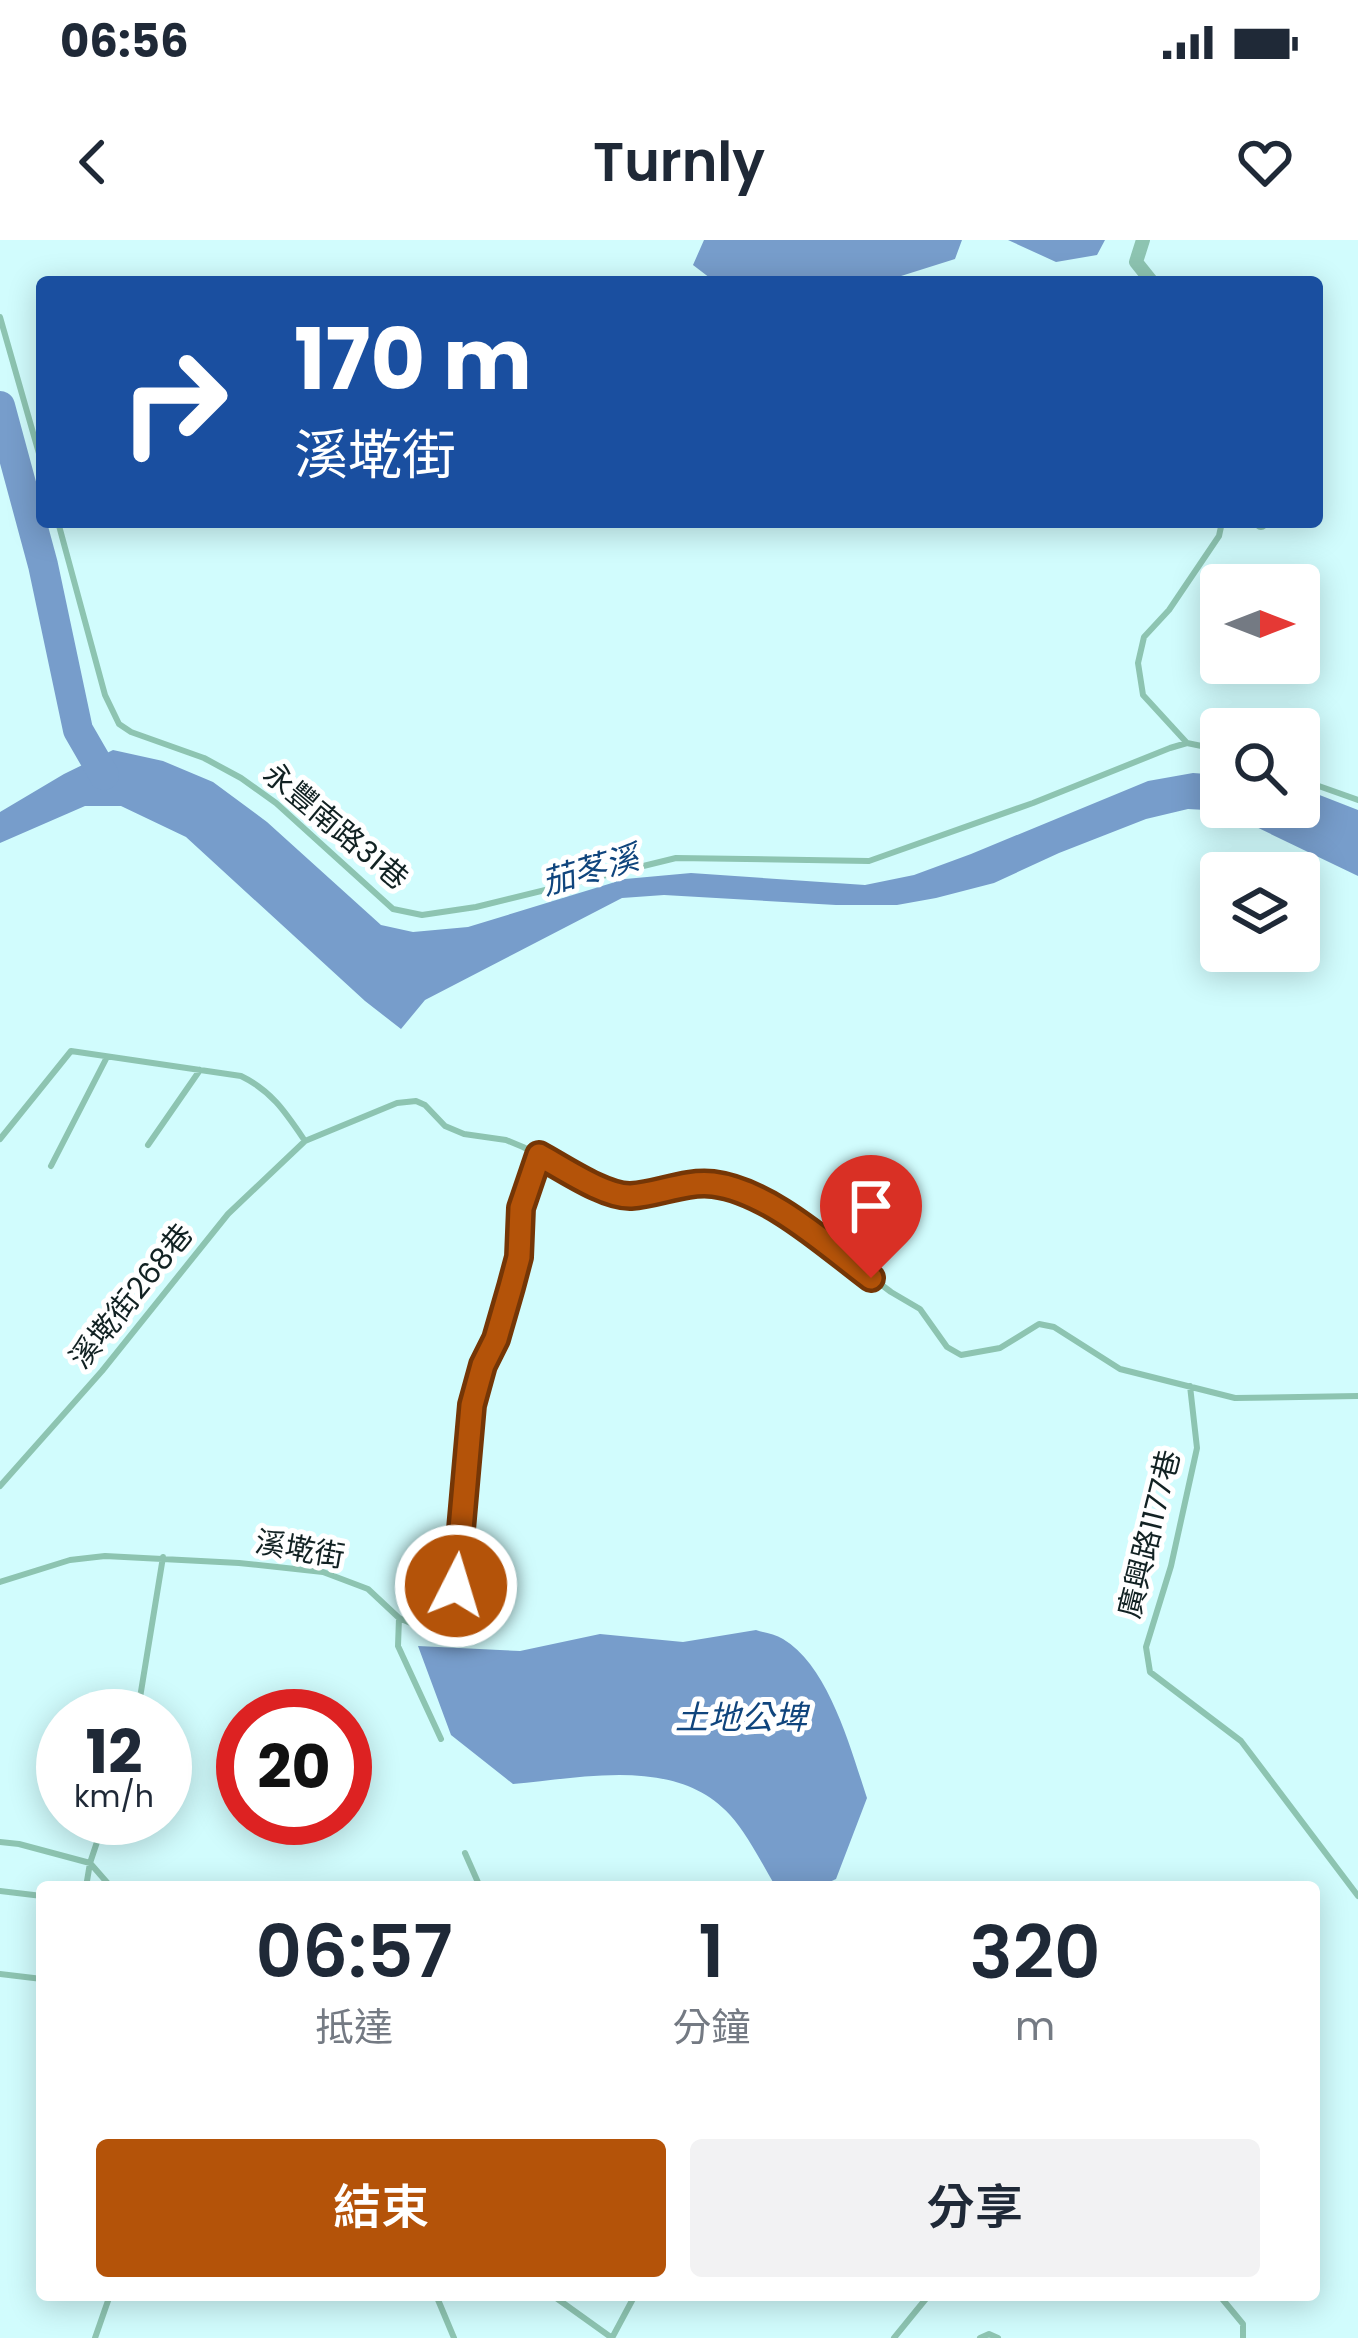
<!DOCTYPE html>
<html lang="zh-TW">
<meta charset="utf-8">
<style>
body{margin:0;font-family:Poppins,"Noto Sans TC",sans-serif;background:#f2f2f3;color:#1f2937;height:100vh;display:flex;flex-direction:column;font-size:45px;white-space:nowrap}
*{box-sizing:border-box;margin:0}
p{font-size:39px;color:#747a83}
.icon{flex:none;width:66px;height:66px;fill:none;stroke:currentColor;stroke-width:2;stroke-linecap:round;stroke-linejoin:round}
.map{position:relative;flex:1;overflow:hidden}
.drawer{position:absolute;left:36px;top:1641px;width:1284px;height:420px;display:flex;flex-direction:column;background:#fff;border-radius:12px;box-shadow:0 6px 30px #0003}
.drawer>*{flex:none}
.hud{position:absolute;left:36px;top:36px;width:1287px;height:252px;border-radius:12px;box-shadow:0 6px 30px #0003;background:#1a4fa0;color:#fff;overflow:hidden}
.needle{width:78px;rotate:90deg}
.fabs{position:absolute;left:1200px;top:324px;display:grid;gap:24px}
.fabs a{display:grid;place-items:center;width:120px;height:120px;border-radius:12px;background:#fff;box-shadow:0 6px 30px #0003;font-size:60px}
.speed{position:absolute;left:36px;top:1449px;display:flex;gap:24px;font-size:60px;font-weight:700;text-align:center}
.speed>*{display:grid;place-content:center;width:156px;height:156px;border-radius:50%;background:#fff;box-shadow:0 6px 30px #0003;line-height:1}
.speed small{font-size:30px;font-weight:400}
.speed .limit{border:18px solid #d22;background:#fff;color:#111}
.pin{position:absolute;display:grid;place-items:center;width:102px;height:102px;color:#fff;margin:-123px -51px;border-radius:50% 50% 50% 0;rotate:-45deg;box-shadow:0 0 12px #0007}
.pin .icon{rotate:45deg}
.me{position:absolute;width:132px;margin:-66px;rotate:5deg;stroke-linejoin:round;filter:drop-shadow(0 0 9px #0008)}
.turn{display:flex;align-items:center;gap:42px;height:252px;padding:0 60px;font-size:54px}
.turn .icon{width:156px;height:156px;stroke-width:2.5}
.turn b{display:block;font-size:84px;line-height:102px}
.eta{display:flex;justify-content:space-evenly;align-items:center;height:204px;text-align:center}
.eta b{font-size:72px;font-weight:600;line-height:84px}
.action{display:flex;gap:24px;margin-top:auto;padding:24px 60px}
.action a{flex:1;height:138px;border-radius:12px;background:#b45309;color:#fff;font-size:48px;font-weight:600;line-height:138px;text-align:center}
.action a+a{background:#f2f2f3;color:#1f2937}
.status{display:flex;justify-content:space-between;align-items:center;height:84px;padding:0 60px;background:#fff;direction:ltr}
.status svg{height:33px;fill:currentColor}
header{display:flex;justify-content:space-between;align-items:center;height:156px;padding:0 60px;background:#fff;font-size:54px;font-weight:600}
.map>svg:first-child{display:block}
.water{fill:#779dcb}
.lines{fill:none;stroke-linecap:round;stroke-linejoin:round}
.river{stroke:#779dcb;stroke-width:30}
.lane{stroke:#8dc4b1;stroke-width:6}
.street{stroke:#8dc4b1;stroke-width:14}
.route-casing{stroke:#753606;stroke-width:30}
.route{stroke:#b45309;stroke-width:21}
.labels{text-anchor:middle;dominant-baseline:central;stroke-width:10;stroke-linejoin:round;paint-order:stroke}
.street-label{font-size:30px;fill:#122223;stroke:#fff}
.water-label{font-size:33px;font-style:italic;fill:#10457d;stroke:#fff}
</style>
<div class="status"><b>06:56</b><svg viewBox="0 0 49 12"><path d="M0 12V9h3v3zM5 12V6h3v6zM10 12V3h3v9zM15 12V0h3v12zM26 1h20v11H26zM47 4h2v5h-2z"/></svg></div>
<header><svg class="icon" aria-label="back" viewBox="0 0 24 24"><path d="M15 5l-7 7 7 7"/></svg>Turnly<svg class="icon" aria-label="heart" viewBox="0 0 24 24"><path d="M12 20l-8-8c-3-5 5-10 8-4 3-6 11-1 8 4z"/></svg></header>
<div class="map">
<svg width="1358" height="2098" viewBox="0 0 1358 2098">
<rect width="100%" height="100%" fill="#d1fcfd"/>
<path class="water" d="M704 0H962L955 19 882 42H741L710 38 693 25Z
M1008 0H1105L1097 15 1056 22Z
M113 510 163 521 213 542 267 582 381 685 413 692 468 687 625 639 691 633 865 645 914 635 971 614 1148 541 1193 533 1221 535V567H1299V547L1358 570V636L1223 571 1188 569 1146 579 1059 613 994 643 936 658 897 665H836L664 655 622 658 425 760 401 789 365 761 186 597 121 566H85L0 603V572L64 534Z
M756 1390C764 1393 775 1394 783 1399 829 1426 851 1510 867 1558L836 1639 819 1647H776C762 1624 748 1595 730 1575 677 1516 583 1538 513 1544L451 1495 418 1406 520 1411 600 1394 683 1402Z"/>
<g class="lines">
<path class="river" d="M0 166 43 325 78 490 104 535"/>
<path class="lane" d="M0 77 42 224
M58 282 105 455 119 484 131 492 204 518 241 538 276 563 393 669 422 675 476 667 676 618 869 621 1033 563 1170 508 1187 503 1221 510
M1187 503 1143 455 1138 423 1144 397 1169 370 1219 296 1222 282
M1299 539 1358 560
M0 899 71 811 241 836C272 851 286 873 305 901
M148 905 200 830
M51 926 107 817
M1190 1146 1197 1208 1171 1326 1146 1407 1150 1432 1241 1501 1358 1656
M0 1246 102 1131 228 974 305 901 397 863 416 861 425 865 445 886 464 894 506 900 523 907 617 955H642L688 944 716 945 743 952 800 983 891 1052 920 1069 947 1107 961 1115 1000 1108 1039 1084 1054 1087 1120 1129 1235 1158 1358 1156
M0 1342 70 1320 105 1316 239 1323 323 1332 368 1349 399 1378 429 1391 447 1394 452 1391 472 1165 483 1125 496 1099 511 1047 519 1017 521 968 539 915
M399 1378 398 1406 441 1499
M137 1476 163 1317
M0 1602 19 1604 90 1623 111 1647
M465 1613 480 1647
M86 1647 90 1623 105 1578
M0 1651 42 1656
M0 1734 42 1739
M436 2055 454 2098
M552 2055 612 2098 635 2055
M1219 2055 1243 2084V2098
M95 2098 110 2055
M894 2098 929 2055
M980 2098 989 2094 998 2098"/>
<path class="street" d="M1143 0 1136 22 1152 42
M1260 282 1261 283"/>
</g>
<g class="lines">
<defs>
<path id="route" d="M456 1346 472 1165 483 1125 496 1099 511 1047 519 1017 521 968 539 915C563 928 605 957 631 956 660 954 684 941 713 944 769 951 828 1006 871 1038"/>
</defs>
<use href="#route" class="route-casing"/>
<use href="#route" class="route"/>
</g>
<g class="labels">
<g class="street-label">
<text transform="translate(336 586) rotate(40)">永豐南路31巷</text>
<text transform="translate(131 1056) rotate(-51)">溪墘街268巷</text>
<text transform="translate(1149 1294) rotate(-76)">廣興路1177巷</text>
<text transform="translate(300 1309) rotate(10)">溪墘街</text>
</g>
<g class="water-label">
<text transform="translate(590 630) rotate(-16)">茄苳溪</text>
<text x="741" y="1477">土地公埤</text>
</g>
</g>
</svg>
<div class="fabs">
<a><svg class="needle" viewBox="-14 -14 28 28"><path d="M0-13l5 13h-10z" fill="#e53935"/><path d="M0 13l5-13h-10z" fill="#747a83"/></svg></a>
<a><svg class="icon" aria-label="search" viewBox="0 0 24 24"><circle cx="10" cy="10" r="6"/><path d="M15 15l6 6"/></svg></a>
<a><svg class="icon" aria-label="layers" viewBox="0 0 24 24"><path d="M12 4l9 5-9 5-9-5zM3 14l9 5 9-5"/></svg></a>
</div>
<div class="speed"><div>12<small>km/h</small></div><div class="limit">20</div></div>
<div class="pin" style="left:871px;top:1038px;background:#d93025"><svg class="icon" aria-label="arrive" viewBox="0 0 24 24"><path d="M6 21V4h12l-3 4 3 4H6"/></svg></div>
<svg class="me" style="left:456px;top:1346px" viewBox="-20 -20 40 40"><circle r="17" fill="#b45309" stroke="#fff" stroke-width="3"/><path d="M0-11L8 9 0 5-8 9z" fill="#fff"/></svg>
<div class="hud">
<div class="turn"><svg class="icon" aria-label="right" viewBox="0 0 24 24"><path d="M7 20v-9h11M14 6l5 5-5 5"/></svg><div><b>170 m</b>溪墘街</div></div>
</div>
<section class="drawer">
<div class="eta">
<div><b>06:57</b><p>抵達</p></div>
<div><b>1</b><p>分鐘</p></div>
<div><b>320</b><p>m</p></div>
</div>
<div class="action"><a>結束</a><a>分享</a></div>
</section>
</div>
